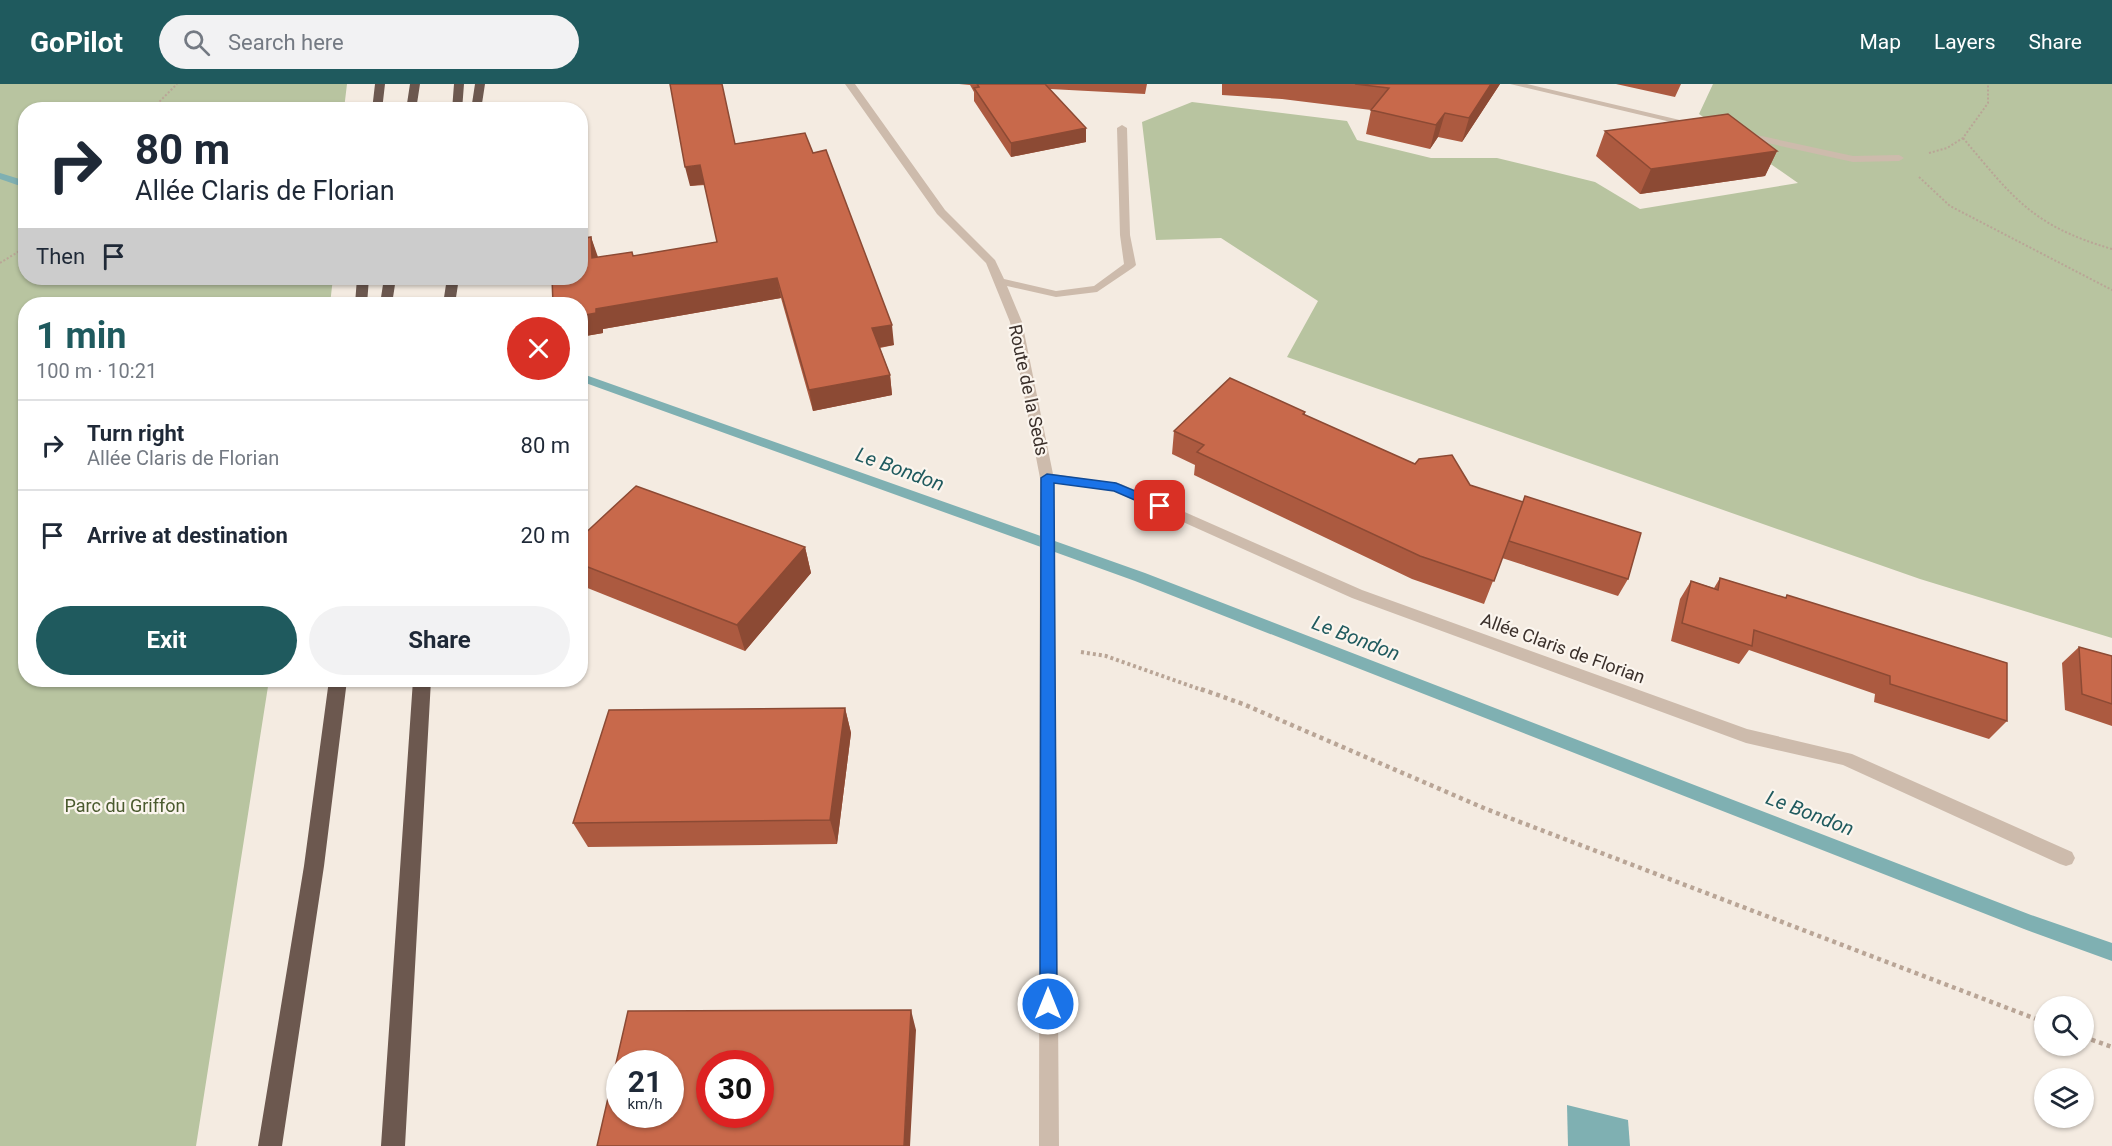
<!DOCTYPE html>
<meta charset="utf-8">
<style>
body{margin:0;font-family:Roboto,sans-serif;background:#f2f2f3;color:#1f2937;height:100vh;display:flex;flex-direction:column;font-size:22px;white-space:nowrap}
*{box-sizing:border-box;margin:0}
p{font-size:20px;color:#747a83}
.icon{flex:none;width:33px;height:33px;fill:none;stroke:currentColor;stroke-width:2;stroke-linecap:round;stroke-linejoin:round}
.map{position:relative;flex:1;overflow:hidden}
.side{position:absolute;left:18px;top:213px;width:570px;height:390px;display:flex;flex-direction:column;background:#fff;border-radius:24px;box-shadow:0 2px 4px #0004}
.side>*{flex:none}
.hud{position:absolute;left:18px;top:18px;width:570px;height:183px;border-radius:24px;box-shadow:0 2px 4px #0004;background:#fff;color:#1f2937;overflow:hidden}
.controls{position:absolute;left:2034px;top:912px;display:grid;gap:12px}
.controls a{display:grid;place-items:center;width:60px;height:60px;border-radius:50%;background:#fff;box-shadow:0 2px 4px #0004;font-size:30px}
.speed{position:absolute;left:606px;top:966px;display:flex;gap:12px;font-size:30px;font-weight:700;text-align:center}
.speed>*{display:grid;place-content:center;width:78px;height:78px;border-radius:50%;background:#fff;box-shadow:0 2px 4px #0004;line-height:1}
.speed small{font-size:15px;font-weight:400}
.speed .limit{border:9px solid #d22;background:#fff;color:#111}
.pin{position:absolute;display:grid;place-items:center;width:51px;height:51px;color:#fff;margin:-26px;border-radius:12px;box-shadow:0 3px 9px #0006}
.me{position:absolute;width:66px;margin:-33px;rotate:0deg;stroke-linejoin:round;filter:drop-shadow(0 0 4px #0008)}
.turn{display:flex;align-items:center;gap:21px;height:126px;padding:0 18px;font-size:27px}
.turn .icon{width:78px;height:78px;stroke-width:2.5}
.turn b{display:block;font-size:42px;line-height:51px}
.then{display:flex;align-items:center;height:57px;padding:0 18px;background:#0003;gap:12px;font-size:22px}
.round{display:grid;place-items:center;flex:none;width:63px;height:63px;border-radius:32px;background:#f2f2f3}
.head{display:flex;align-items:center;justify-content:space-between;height:102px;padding:0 18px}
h1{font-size:36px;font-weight:700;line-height:45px;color:#1f5a5e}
.action{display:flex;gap:12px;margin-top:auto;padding:12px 18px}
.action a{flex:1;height:69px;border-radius:36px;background:#1f5a5e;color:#fff;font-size:24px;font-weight:700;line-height:69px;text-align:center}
.action a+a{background:#f2f2f3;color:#1f2937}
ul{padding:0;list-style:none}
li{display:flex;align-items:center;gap:18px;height:90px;padding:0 18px;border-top:2px solid #e0e1e3}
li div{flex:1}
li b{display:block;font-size:22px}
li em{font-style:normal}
header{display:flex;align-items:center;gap:36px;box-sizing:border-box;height:84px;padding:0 30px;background:#1f5a5e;color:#fff}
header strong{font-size:28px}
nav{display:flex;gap:33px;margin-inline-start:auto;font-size:21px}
.search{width:420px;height:54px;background:#f2f2f3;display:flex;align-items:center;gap:15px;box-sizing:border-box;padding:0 21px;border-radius:33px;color:#747a83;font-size:22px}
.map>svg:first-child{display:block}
.green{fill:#b8c4a0}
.water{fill:#7fb0b2}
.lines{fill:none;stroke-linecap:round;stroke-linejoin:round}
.stream{fill:#7fb0b2;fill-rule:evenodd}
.path-far2{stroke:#b9a596;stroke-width:2;stroke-dasharray:2 2;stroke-linecap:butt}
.path-far1{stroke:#b9a596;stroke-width:4;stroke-dasharray:3 3;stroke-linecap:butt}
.path{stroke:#b9a596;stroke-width:4.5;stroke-dasharray:4 4;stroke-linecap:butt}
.minor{fill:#cdbbac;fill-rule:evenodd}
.trunk{fill:#6c584f;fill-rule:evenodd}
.wall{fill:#ac5a40}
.shaded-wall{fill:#8c4a34}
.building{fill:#c8694b;stroke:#8c4a34;stroke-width:1.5;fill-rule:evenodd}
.route{fill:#1a73e8;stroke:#114b97;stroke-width:1.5}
.labels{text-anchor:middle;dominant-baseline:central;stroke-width:4.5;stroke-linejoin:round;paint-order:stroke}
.street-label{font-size:18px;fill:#3b302b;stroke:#fbf5ee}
.park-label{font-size:18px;fill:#4a5a2e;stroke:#fbf5ee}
.water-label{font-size:20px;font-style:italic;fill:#1f5a5e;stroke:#fbf5ee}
</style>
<header>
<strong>GoPilot</strong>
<div class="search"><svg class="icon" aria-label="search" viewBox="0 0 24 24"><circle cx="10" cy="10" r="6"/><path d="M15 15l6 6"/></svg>Search here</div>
<nav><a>Map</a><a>Layers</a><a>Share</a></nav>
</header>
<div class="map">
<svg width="2112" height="1062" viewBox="0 0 2112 1062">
<rect width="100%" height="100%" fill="#f4ebe1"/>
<path class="green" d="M0 0H347L344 25 26 26V194H333L330 220H26V596H269L196 1062H0Z
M1713 0H2112V554L1920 495 1287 273 1318 217 1221 154 1156 156 1142 38 1192 18 1347 37 1357 56 1431 74H1497L1595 98 1640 125 1798 99 1699 30Z"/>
<path class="water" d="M1567 1021 1628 1036 1630 1062H1568Z"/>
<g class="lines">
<path class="stream" d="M0 89 26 97V104L0 95Z
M580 289 1145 489 2031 831 2112 859V877L2024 845 1135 497 580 297Z"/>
<path class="path-far2" d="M151 26 177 0
M1963 54C2014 115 2033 142 2112 165
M1929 69 1947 64 1963 54 1988 19V0
M1919 93 1950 122 2112 206
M0 179 26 163"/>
<path class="path-far1" d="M1081 568 1106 572 1205 607"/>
<path class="path" d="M1201 605 1243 620 1486 725 2044 938
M2084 953 2112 963"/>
<path class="minor" d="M845 0H855L945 126 995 176 1004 195 1056 207 1094 202 1124 180 1120 151 1117 44 1122 41 1127 44 1130 151 1136 181 1134 183 1097 208 1056 213 1007 202 1022 238 1053 390 1121 400 1362 506 1747 645 1852 670 2072 768 2075 774 2072 780 2066 782 2060 780 1843 681 1746 659 1352 514 1114 407 1054 399 1059 1062H1039L1040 394 1010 238 986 179 937 130Z
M1510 0H1527L1701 41 1696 44Z
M1743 48 1853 72 1899 71 1904 74 1899 77 1853 78 1740 53 1738 51Z"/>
<path class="trunk" d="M375 0H385L382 26H372Z
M410 0H420L416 26H406Z
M454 0H464L462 26H452Z
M475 0H485L481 26H471Z
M357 194H369L367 220H355Z
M384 194H396L392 220H380Z
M447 194H459L455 220H443Z
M329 596H347L324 782 282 1062H258L304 782Z
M413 596H431L405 1062H381Z"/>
</g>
<path class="wall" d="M959 0H1147L1145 10 1050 5 1086 58 1011 73 974 17V8L970 1Z
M1222 0H1500L1462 58 1438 53 1430 65 1366 50 1371 26 1282 15 1222 11Z
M1616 0H1681L1675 13Z
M1605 47 1777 67 1765 92 1640 110 1596 72Z
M735 60 813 69 894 261 880 264 890 291 892 311 813 327 781 214 603 245V249L580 253V220L591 153 597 173 633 172 717 158 705 101 690 102Z
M1305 328V331L1415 380 1470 401 1628 495 1618 512 1502 474 1484 520 1412 495 1194 391 1195 381 1172 370 1174 347Z
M580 454 805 463 811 489 745 567 580 501Z
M1720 494 1785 514 1787 511 2007 637 1989 655 1874 618 1875 610 1749 566 1739 580 1671 557 1680 515 1691 497 1714 504Z
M2079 563 2112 572V642L2065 626 2062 579Z
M845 624 851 649 837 760 588 763 573 739Z"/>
<path class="shaded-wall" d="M1491 0H1500L1462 58 1469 34Z
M1445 29 1438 53 1430 65 1436 41Z
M1086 44V58L1011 73V59Z
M1777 67 1765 92 1640 110 1651 85Z
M700 81 705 100 690 102 685 83Z
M591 153 598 173 592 174Z
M777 194 781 214 603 245V249L580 253V232L596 225Z
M892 241 894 261 875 264 872 244Z
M890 291 892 311 813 327 809 306Z
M805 463 811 489 745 567 737 541Z
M845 624 851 649 837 760 830 736Z
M911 926 916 946 910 1062H904Z"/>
<path class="building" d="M670 0H722L735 60 805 49 813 69 826 66 892 241 872 244 890 291 809 306 777 194 596 225V229L580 232V220H553L552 194H580V155L591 153 592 174 632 168 633 172 717 158 700 81 685 83Z
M977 0H1045L1086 44 1011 59 974 4 979 3Z
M1355 0H1491L1469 34 1445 29 1436 41 1371 26 1389 4Z
M1728 30 1777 67 1651 85 1605 47Z
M1230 294 1305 328 1303 330 1415 380 1419 375 1452 371 1470 401 1523 418 1494 497 1420 472 1197 368 1204 361 1174 347Z
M636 402 805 463 737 541 580 480V454Z
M1525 412 1641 449 1628 495 1509 457Z
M1720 494 1786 514 1787 511 2007 579V637L1890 600V592L1754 546 1752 562 1682 539 1691 497 1718 506Z
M2079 563 2112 572V620L2082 610Z
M845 624 830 736 573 739 609 626Z
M911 926 904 1062H597L628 927ZM620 980H670V1030H620ZM710 980H760V1030H710Z"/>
<path class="route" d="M1047 390 1116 399 1164 419 1166 422 1160 427 1114 407 1054 399 1057 920 1055 926 1048 928 1042 926 1040 920 1041 394Z"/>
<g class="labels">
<g class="street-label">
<text transform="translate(1029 306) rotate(78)">Route de la Seds</text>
<text transform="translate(1563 564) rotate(20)">Allée Claris de Florian</text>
</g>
<g class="park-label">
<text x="125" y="721">Parc du Griffon</text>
</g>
<g class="water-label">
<text transform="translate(900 385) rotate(20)">Le Bondon</text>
<text transform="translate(1356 554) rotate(21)">Le Bondon</text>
<text transform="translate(1810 729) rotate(21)">Le Bondon</text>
</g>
</g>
</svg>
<div class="controls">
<a><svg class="icon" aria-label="search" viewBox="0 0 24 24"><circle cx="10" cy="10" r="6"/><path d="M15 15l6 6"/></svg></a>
<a><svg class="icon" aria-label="layers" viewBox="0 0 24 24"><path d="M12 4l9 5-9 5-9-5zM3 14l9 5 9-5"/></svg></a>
</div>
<div class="speed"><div>21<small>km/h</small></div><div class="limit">30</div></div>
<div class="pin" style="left:1160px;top:422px;background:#d93025"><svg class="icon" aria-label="arrive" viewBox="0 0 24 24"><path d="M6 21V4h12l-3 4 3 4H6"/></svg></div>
<svg class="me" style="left:1048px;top:920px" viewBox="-20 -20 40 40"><circle r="17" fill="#1a73e8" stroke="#fff" stroke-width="3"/><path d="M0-11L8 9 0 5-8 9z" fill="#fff"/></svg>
<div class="hud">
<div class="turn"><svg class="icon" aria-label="right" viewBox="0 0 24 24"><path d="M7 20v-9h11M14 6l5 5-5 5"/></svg><div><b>80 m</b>Allée Claris de Florian</div></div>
<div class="then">Then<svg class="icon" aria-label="arrive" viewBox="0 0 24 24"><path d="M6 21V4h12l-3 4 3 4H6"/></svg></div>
</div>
<section class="side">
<div class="head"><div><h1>1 min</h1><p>100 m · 10:21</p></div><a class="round" style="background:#d93025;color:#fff"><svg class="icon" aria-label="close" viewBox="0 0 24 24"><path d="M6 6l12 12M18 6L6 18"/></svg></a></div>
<ul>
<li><svg class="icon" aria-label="right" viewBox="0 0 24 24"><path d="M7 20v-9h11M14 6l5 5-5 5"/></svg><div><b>Turn right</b><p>Allée Claris de Florian</p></div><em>80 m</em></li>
<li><svg class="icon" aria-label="arrive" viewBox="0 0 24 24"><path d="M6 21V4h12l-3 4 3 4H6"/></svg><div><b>Arrive at destination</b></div><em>20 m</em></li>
</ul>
<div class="action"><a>Exit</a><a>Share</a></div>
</section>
</div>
